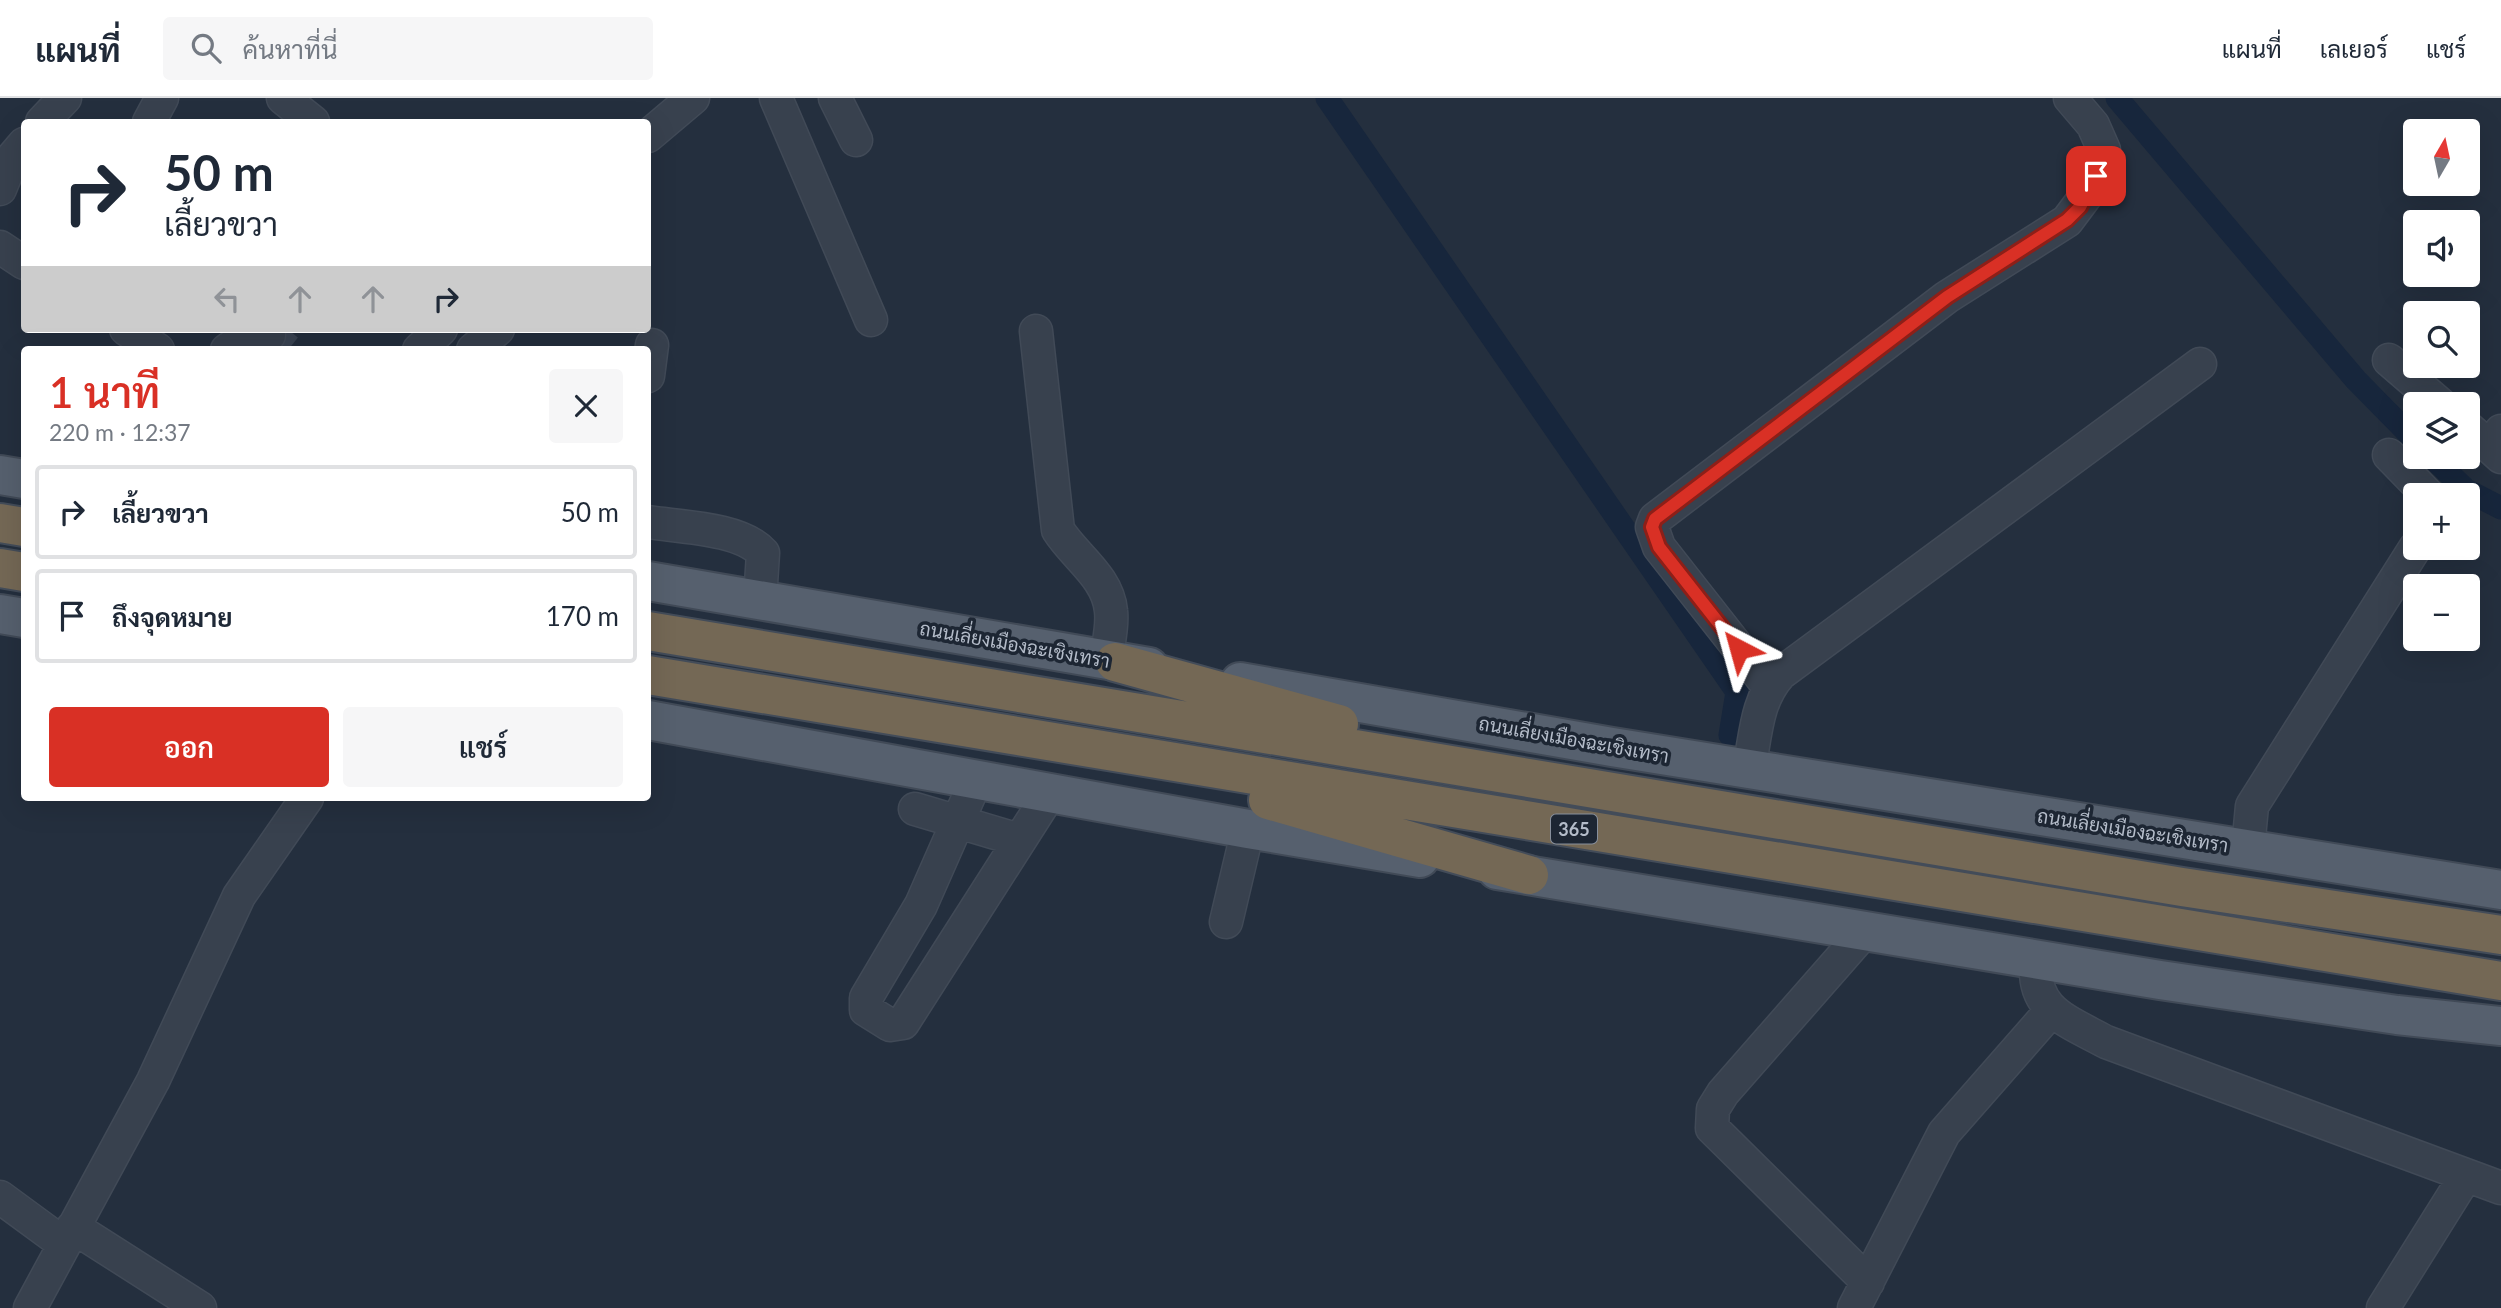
<!DOCTYPE html>
<html lang="th">
<meta charset="utf-8">
<style>
body{margin:0;font-family:Lato,Sarabun,sans-serif;background:#f6f6f7;color:#1f2937;height:100vh;display:flex;flex-direction:column;font-size:26px;white-space:nowrap}
*{box-sizing:border-box;margin:0}
p{font-size:23px;color:#747a83}
.icon{flex:none;width:38px;height:38px;fill:none;stroke:currentColor;stroke-width:2;stroke-linecap:round;stroke-linejoin:round}
.map{position:relative;flex:1;overflow:hidden}
.drawer{position:absolute;left:21px;top:248px;width:630px;height:455px;display:flex;flex-direction:column;background:#fff;border-radius:7px;box-shadow:0 7px 28px #0002}
.drawer>*{flex:none}
.guide{position:absolute;left:21px;top:21px;width:630px;height:214px;border-radius:7px;box-shadow:0 7px 28px #0002;background:#fff;color:#1f2937;overflow:hidden}
.needle{width:46px;rotate:9deg}
.buttons{position:absolute;left:2403px;top:21px;display:grid;gap:14px}
.buttons a{display:grid;place-items:center;width:77px;height:77px;border-radius:7px;background:#fff;box-shadow:0 7px 28px #0002;font-size:35px}
.pin{position:absolute;display:grid;place-items:center;width:60px;height:60px;color:#fff;margin:-30px;border-radius:14px;box-shadow:0 4px 10px #0006}
.me{position:absolute;width:77px;margin:-38px;rotate:321deg;stroke-linejoin:round;filter:drop-shadow(0 0 5px #0008)}
.turn{display:flex;align-items:center;gap:24px;height:147px;padding:0 28px;font-size:32px}
.turn .icon{width:91px;height:91px;stroke-width:2.5}
.turn b{display:block;font-size:49px;line-height:60px}
.lanes{display:flex;align-items:center;height:66px;padding:0 28px;background:#0003;justify-content:center;gap:35px;direction:ltr}
.lanes .off{opacity:.35}
.round{display:grid;place-items:center;flex:none;width:74px;height:74px;border-radius:7px;background:#f6f6f7}
.head{display:flex;align-items:center;justify-content:space-between;height:119px;padding:0 28px}
h1{font-size:42px;font-weight:600;line-height:52px;color:#d93025}
.button{display:flex;gap:14px;margin-top:auto;padding:14px 28px}
.button a{flex:1;height:80px;border-radius:7px;background:#d93025;color:#fff;font-size:28px;font-weight:600;line-height:80px;text-align:center}
.button a+a{background:#f6f6f7;color:#1f2937}
ul{padding:0;list-style:none}
li{display:flex;align-items:center;gap:21px;height:94px;margin:0 14px 10px;padding:0 14px;border:4px solid #e0e1e3;border-radius:7px}
li div{flex:1}
li b{display:block;font-size:26px}
li em{font-style:normal}
header{display:flex;align-items:center;gap:42px;box-sizing:border-box;height:98px;padding:0 35px;background:#fff;border-bottom:2px solid #e0e1e3}
header strong{font-size:33px}
nav{display:flex;gap:38px;margin-inline-start:auto;font-size:24px}
.search{width:490px;height:63px;background:#f6f6f7;display:flex;align-items:center;gap:18px;box-sizing:border-box;padding:0 24px;border-radius:7px;color:#747a83;font-size:26px}
.map>svg:first-child{display:block}
.lines{fill:none;stroke-linecap:round;stroke-linejoin:round}
.canal{stroke:#17263c;stroke-width:23}
.minor-tunnel{stroke:#3a4453;stroke-width:32;stroke-dasharray:32 16;stroke-linecap:butt}
.minor-casing{stroke:#414a57;stroke-width:35}
.major-casing{stroke:#414a57;stroke-width:42}
.highway-casing{stroke:#434c59;stroke-width:42}
.minor{stroke:#38414e;stroke-width:32}
.major{stroke:#56606e;stroke-width:38}
.highway{stroke:#746855;stroke-width:38}
.route-casing{stroke:#8d1f18;stroke-width:18}
.route{stroke:#d93025;stroke-width:12}
.labels{text-anchor:middle;dominant-baseline:central;stroke-width:7;stroke-linejoin:round;paint-order:stroke}
.shield{fill:#1d2633;stroke:#878f9c;stroke-width:2}
.shield-label{font-size:18px;font-weight:bold;fill:#b4bcc9}
.street-label{font-size:19px;fill:#b4bcc9;stroke:#1d2633}
</style>
<header>
<strong>แผนที่</strong>
<div class="search"><svg class="icon" aria-label="search" viewBox="0 0 24 24"><circle cx="10" cy="10" r="6"/><path d="M15 15l6 6"/></svg>ค้นหาที่นี่</div>
<nav><a>แผนที่</a><a>เลเยอร์</a><a>แชร์</a></nav>
</header>
<div class="map">
<svg width="2501" height="1210" viewBox="0 0 2501 1210">
<rect width="100%" height="100%" fill="#242f3e"/>
<g class="lines">
<path class="canal" d="M1327 0 1737 594 1730 637
M2117 0 2356 282 2415 342
M2432 359 2466 392 2501 410"/>
<path class="minor-tunnel" d="M269 237 288 252"/>
<defs>
<path id="minor" d="M283 0 313 24
M776 0 871 222
M835 0 856 42
M42 24 65 0
M149 24 162 0
M648 38 693 0
M0 91 13 59 24 46
M0 149 24 165
M126 231 158 252
M1036 233 1058 432C1075 459 1108 479 1111 513 1113 529 1108 546 1106 562
M227 252 247 238 269 237
M419 252 441 231
M473 252 498 231
M2389 262 2440 306
M648 278 652 247
M2468 330 2490 349
M2501 333 2490 349 2501 359
M2389 357 2428 397
M648 424C680 429 741 430 763 455L760 502
M1769 589 1659 449 1652 429 1655 421 1947 199 2067 123 2091 91 2104 52 2093 27 2070 0
M1749 671C1756 636 1756 603 1780 576L2200 266
M977 680 921 807 866 900V912L890 927 903 925 1050 695
M915 711 1019 742
M2248 750 2252 708 2415 450
M1226 824 1248 731
M1866 832 1723 995 1713 1011 1712 1030 1868 1184
M2037 860C2029 912 2068 923 2106 944L2501 1090
M0 1099 64 1146
M73 1129 200 1210
M30 1210 153 983 239 798 307 700
M1854 1210 1944 1035 2051 913
M2383 1210 2465 1079"/>
<path id="major" d="M0 377 24 381
M648 483 1149 569
M0 516 24 520
M1240 584 1612 649 2501 792
M648 622 1248 731 1420 760
M1497 772 2160 882 2397 917 2501 928"/>
<path id="highway" d="M0 425 24 429
M0 470 24 474
M648 533 2182 789 2501 837
M1115 564 1339 626
M648 577 2501 883
M1268 702 1529 777"/>
</defs>
<use href="#minor" class="minor-casing"/>
<use href="#major" class="major-casing"/>
<use href="#highway" class="highway-casing"/>
<use href="#minor" class="minor"/>
<use href="#major" class="major"/>
<use href="#highway" class="highway"/>
</g>
<g class="lines">
<defs>
<path id="route" d="M1739 551 1659 449 1652 429 1655 421 1947 199 2067 122 2080 109 2096 78"/>
</defs>
<use href="#route" class="route-casing"/>
<use href="#route" class="route"/>
</g>
<g class="labels">
<rect class="shield" x="1551" y="716.5" width="46" height="29" rx="5"/>
<g class="shield-label">
<text x="1574" y="731">365</text>
</g>
<g class="street-label">
<text transform="translate(1015 546) rotate(10)">ถนนเลี่ยงเมืองฉะเชิงเทรา</text>
<text transform="translate(1574 641) rotate(10)">ถนนเลี่ยงเมืองฉะเชิงเทรา</text>
<text transform="translate(2133 732) rotate(9)">ถนนเลี่ยงเมืองฉะเชิงเทรา</text>
</g>
</g>
</svg>
<div class="buttons">
<a><svg class="needle" viewBox="-14 -14 28 28"><path d="M0-13l5 13h-10z" fill="#e53935"/><path d="M0 13l5-13h-10z" fill="#747a83"/></svg></a>
<a><svg class="icon" aria-label="sound" viewBox="0 0 24 24"><path d="M4 9h4l5-4v14l-5-4H4zM17 9q2 3 0 6"/></svg></a>
<a><svg class="icon" aria-label="search" viewBox="0 0 24 24"><circle cx="10" cy="10" r="6"/><path d="M15 15l6 6"/></svg></a>
<a><svg class="icon" aria-label="layers" viewBox="0 0 24 24"><path d="M12 4l9 5-9 5-9-5zM3 14l9 5 9-5"/></svg></a>
<a>+</a>
<a>−</a>
</div>
<div class="pin" style="left:2096px;top:78px;background:#d93025"><svg class="icon" aria-label="arrive" viewBox="0 0 24 24"><path d="M6 21V4h12l-3 4 3 4H6"/></svg></div>
<svg class="me" style="left:1739px;top:551px" viewBox="-20 -20 40 40"><path d="M0-17L14 15 0 8-14 15z" fill="#d93025" stroke="#fff" stroke-width="4"/></svg>
<div class="guide">
<div class="turn"><svg class="icon" aria-label="right" viewBox="0 0 24 24"><path d="M7 20v-9h11M14 6l5 5-5 5"/></svg><div><b>50 m</b>เลี้ยวขวา</div></div>
<div class="lanes"><svg class="icon off" aria-label="left" viewBox="0 0 24 24"><path d="M17 20v-9H6M10 6l-5 5 5 5"/></svg><svg class="icon off" aria-label="ahead" viewBox="0 0 24 24"><path d="M12 20V5M6 11l6-6 6 6"/></svg><svg class="icon off" aria-label="ahead" viewBox="0 0 24 24"><path d="M12 20V5M6 11l6-6 6 6"/></svg><svg class="icon" aria-label="right" viewBox="0 0 24 24"><path d="M7 20v-9h11M14 6l5 5-5 5"/></svg></div>
</div>
<section class="drawer">
<div class="head"><div><h1>1 นาที</h1><p>220 m · 12:37</p></div><a class="round"><svg class="icon" aria-label="close" viewBox="0 0 24 24"><path d="M6 6l12 12M18 6L6 18"/></svg></a></div>
<ul>
<li><svg class="icon" aria-label="right" viewBox="0 0 24 24"><path d="M7 20v-9h11M14 6l5 5-5 5"/></svg><div><b>เลี้ยวขวา</b></div><em>50 m</em></li>
<li><svg class="icon" aria-label="arrive" viewBox="0 0 24 24"><path d="M6 21V4h12l-3 4 3 4H6"/></svg><div><b>ถึงจุดหมาย</b></div><em>170 m</em></li>
</ul>
<div class="button"><a>ออก</a><a>แชร์</a></div>
</section>
</div>
